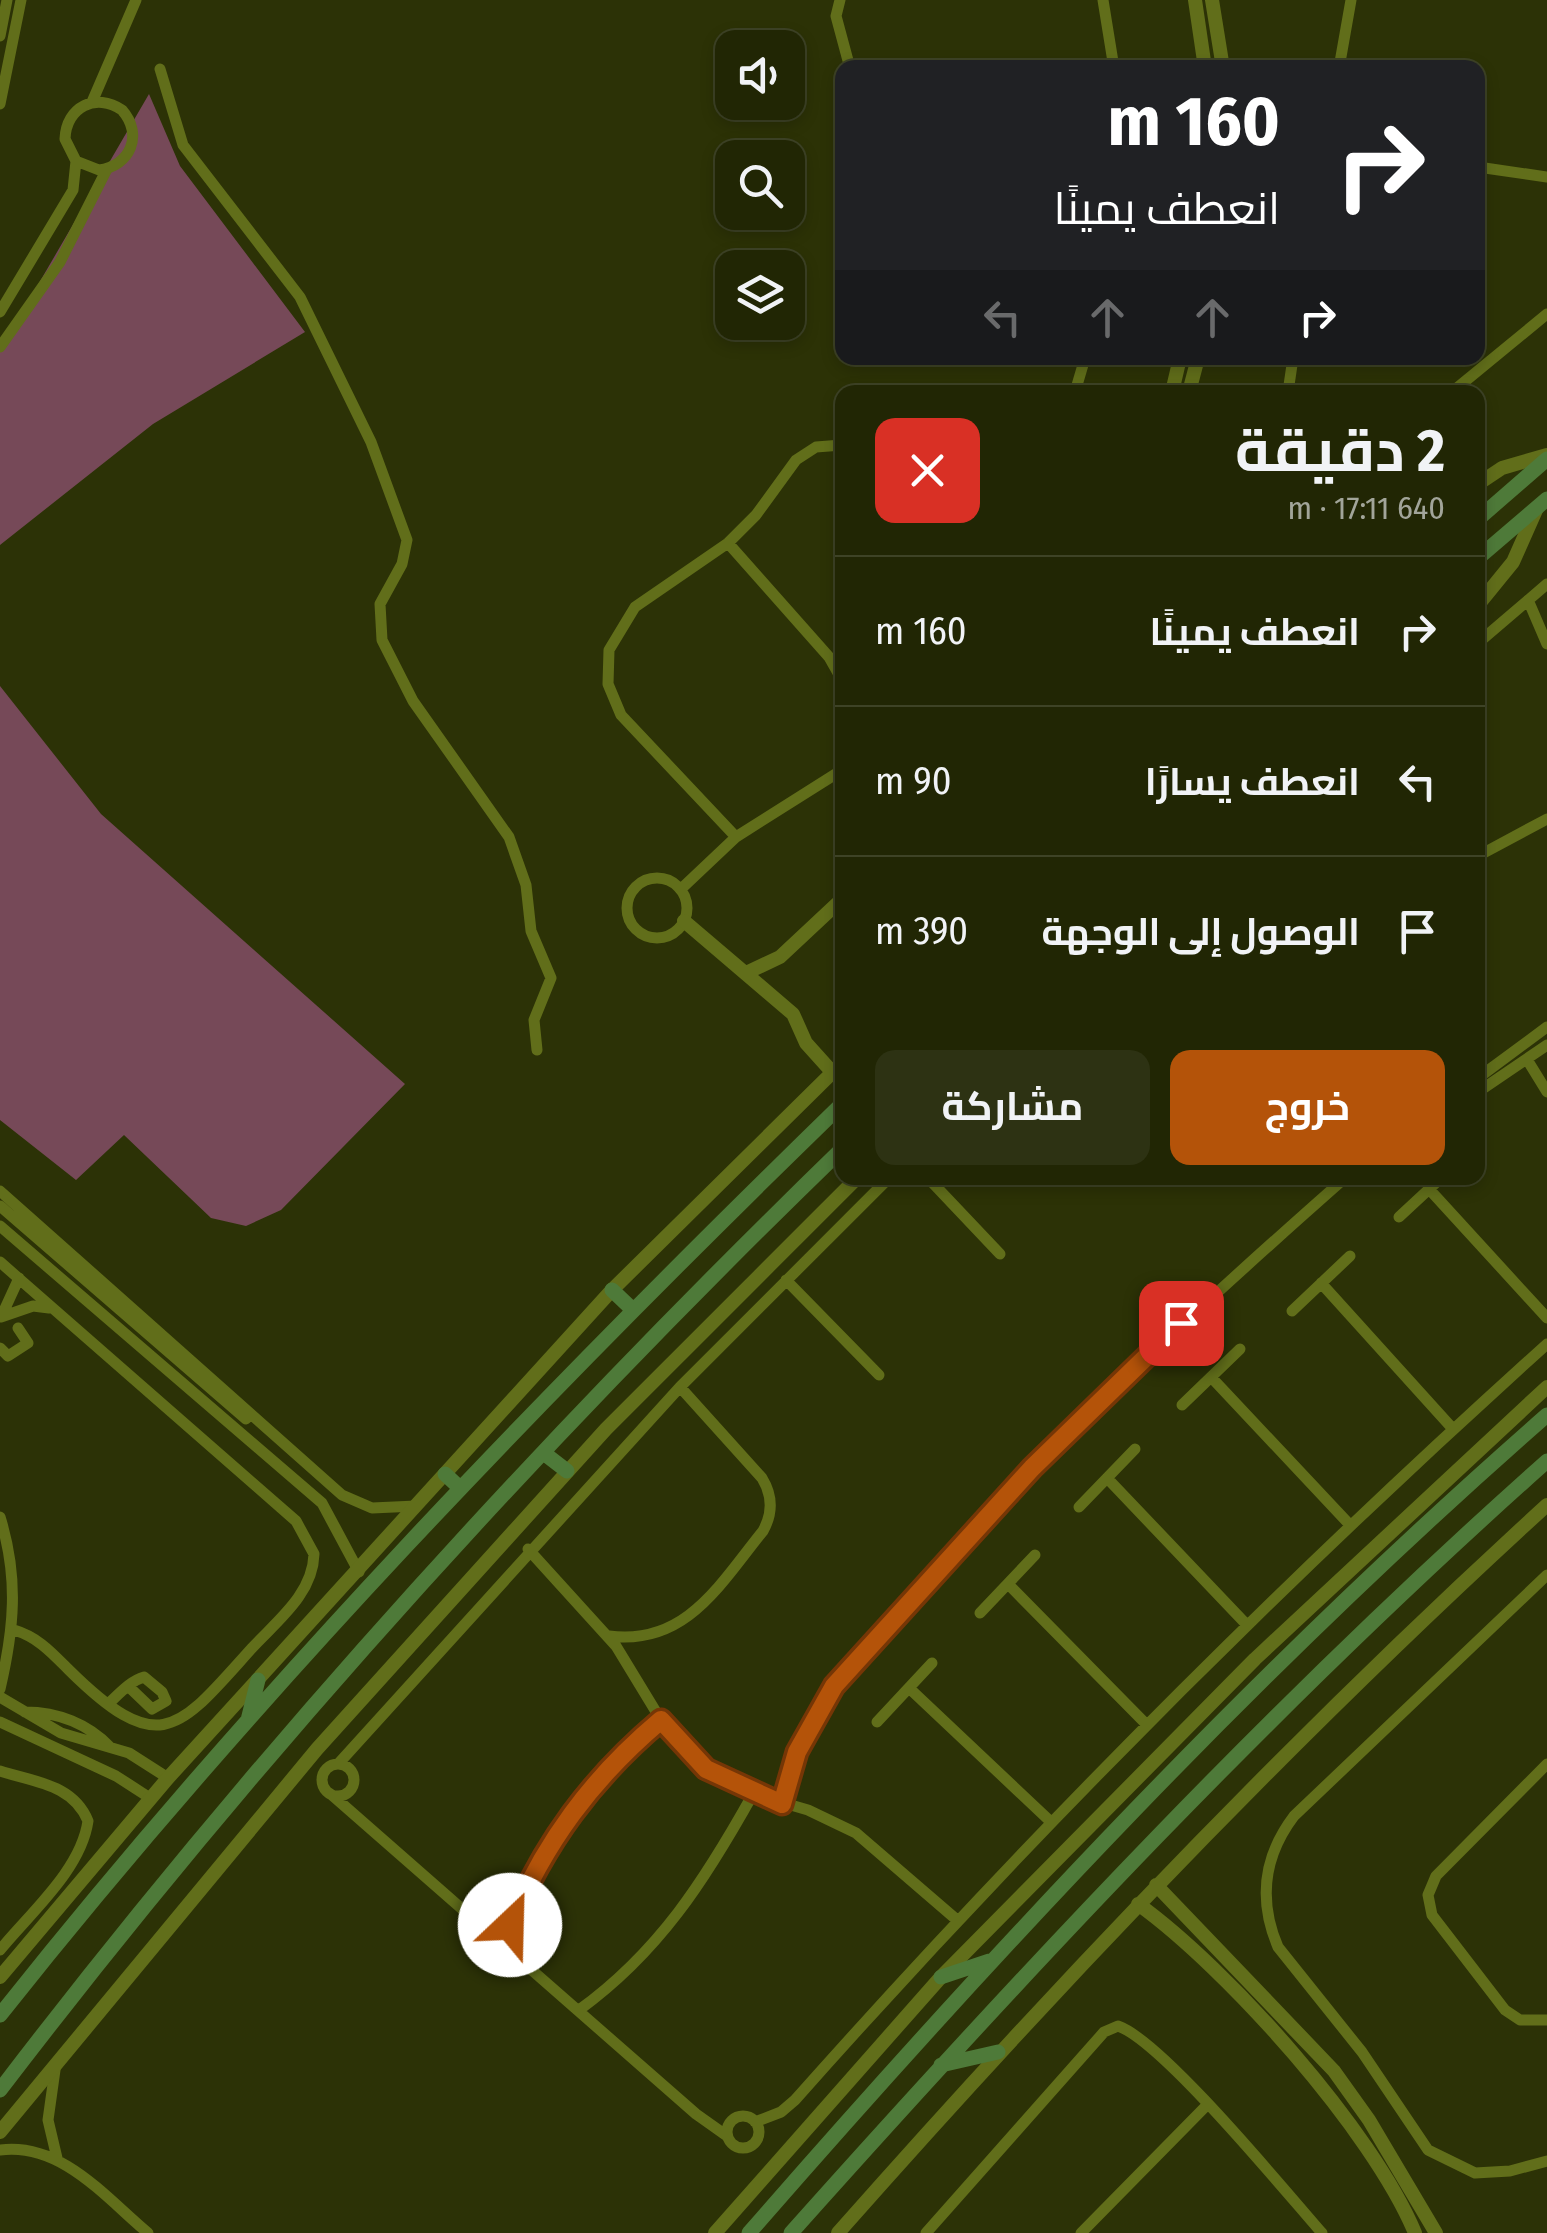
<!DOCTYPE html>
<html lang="ar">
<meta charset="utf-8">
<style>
body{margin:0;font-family:"Fira Sans Condensed",Cairo,sans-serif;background:#2d3213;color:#f1f3f6;direction:rtl;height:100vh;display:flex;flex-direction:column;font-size:38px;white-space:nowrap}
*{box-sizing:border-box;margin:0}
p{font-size:32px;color:#a2a59a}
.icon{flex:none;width:55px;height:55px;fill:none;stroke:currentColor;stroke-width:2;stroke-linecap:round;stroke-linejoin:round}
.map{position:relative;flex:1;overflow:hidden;direction:ltr}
.sheet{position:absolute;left:835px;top:385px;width:650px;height:800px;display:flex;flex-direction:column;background:#212604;border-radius:20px;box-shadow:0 5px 15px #0003,0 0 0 2px #3e4326;direction:rtl}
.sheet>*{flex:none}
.guide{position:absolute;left:835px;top:60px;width:650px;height:305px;border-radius:20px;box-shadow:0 5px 15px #0003,0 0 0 2px #3e4326;direction:rtl;background:#202124;color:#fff;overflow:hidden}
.buttons{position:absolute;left:715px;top:30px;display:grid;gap:20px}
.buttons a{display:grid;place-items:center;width:90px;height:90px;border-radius:20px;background:#212604;box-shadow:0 5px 15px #0003,0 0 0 2px #3e4326;font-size:50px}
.pin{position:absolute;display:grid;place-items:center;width:85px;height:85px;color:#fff;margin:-42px;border-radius:20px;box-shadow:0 5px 15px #0006}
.me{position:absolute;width:110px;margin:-55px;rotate:24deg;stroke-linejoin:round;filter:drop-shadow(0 0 8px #0008)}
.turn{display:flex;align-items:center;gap:35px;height:210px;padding:0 40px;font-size:45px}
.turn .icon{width:130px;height:130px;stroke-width:2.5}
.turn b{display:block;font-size:70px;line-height:85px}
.lanes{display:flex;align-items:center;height:95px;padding:0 40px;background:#0003;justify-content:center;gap:50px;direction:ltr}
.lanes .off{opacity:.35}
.round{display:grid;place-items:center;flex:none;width:105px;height:105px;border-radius:20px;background:#2d3213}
.headline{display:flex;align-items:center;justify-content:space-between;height:170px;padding:0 40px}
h1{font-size:60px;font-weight:700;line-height:75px}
.button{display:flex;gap:20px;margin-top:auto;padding:20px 40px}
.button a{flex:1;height:115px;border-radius:20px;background:#b45309;color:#fff;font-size:40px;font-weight:700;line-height:115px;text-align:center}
.button a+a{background:#2d3213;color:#f1f3f6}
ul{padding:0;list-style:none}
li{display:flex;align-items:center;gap:30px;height:150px;padding:0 40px;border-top:2px solid #3e4326}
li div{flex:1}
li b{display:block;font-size:38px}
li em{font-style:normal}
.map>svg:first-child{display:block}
.green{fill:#764958}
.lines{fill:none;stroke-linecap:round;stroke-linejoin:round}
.minor{stroke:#616e1a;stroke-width:11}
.tertiary{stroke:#616e1a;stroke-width:14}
.secondary{stroke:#4e7a39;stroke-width:15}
.route-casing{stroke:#753606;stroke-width:25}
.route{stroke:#b45309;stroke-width:18}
</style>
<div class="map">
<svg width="1547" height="2233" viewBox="0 0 1547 2233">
<rect width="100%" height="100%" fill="#2c3206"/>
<path class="green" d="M149 94 180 166 305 332 153 424 0 545V340L14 326Z
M0 686 101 814 405 1084 281 1210 246 1226 211 1218 124 1135 76 1180 0 1120Z"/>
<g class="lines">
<path class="minor" d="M840 0 836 16 850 68
M1103 0 1114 68
M0 36 7 0
M1339 68 1351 0
M160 69 183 145 300 297 371 442 407 540 402 564 380 604 382 640 413 701 509 837 526 885 531 931 551 978 534 1020 537 1050
M92 102 136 0
M0 104 21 0
M1478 167 1547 177
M0 312 73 190 76 161 65 139C66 107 96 92 122 110 144 135 130 166 99 170L76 161
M0 347 60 262 107 169
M1075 392 1085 358
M1288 392 1293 358
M1452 392 1547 314
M728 543 829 657 842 680
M1528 600 1547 644
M1478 643 1547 584
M736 837 621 715 608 684 609 650 635 607 728 543 756 515 796 460 816 447 842 445
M1478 856 1547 819
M627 908a30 30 0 1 1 60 0a30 30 0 1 1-60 0Z
M681 889 736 837 842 770
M1528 1061 1547 1092
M1478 1078 1547 1027
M1478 1092 1547 1045
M928 1178 1000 1254
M1429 1189 1547 1318
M0 1191 342 1495 372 1508 416 1506
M0 1206 246 1419
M1399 1217 1441 1178
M0 1226 322 1503 359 1572
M0 1262 296 1521 314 1554C313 1594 277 1621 252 1648 179 1729 161 1761 69 1670 52 1653 38 1637 14 1630
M786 1280 879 1375
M1321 1283 1453 1429
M1292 1311 1350 1256
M2 1315 19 1278
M1 1317 33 1306 49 1308
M0 1348 8 1356 28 1343 18 1328
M1211 1377 1350 1525
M1182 1405 1240 1349
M1107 1478 1246 1624
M1079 1507 1135 1449
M0 1517C19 1578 14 1629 0 1689
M528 1549 616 1646 661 1720 698 1763 753 1794 808 1810 856 1833 957 1920
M1547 1575 1294 1816C1263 1857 1258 1900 1278 1947L1362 2052 1428 2150 1475 2173 1510 2171 1547 2161
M1008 1584 1146 1724
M980 1613 1035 1555
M609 1636C686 1646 720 1584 763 1531 773 1513 773 1496 762 1478L680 1387
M909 1688 1051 1822
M0 1697 61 1733 129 1753 168 1778
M108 1704C119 1694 130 1681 144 1677L162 1692 166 1701 152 1709 128 1686
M25 1712C58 1712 88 1724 110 1747
M0 1722 116 1776 150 1798
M877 1722 932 1663
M339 1763 680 1387 889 1178
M322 1780a16 16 0 1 1 32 0a16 16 0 1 1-32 0Z
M1547 1764 1436 1876 1428 1895 1432 1915 1505 2010 1520 2020H1547
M0 1771C34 1782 73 1784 88 1821 81 1870 30 1913 0 1950
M332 1795 696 2114 727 2136
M782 1803C808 1701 881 1632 950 1556 1074 1421 1208 1299 1345 1178
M503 1945C534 1854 588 1781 661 1720
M579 2010C659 1952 705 1880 753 1794
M55 2070 48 2120 57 2158
M727 2132a16 16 0 1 1 32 0a16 16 0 1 1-32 0Z
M755 2122 781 2112 795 2100C1031 1834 1282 1583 1547 1344
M0 2150C61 2142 105 2197 148 2233
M926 2233 1104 2032 1118 2026C1162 2041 1285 2191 1322 2233
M1081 2233 1207 2105"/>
<path class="tertiary" d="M1195 0 1205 68
M1212 0 1223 68
M1172 392 1180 358
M1189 392 1198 358
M1478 484 1502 468 1547 455
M1478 605 1513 562 1537 508
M684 921 793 1014 806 1043 833 1073
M748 972 780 957 842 899
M1156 1885 1334 2071 1369 2120 1436 2233
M1138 1904C1228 1969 1372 2130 1415 2233
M0 1977 168 1778 612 1290 842 1063
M0 2132 317 1749 606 1429 857 1178
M715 2233 941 1977 1255 1659 1547 1387
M838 2233C1063 1978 1296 1734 1547 1505"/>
<path class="secondary" d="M1478 519 1547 459
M1478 558 1547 499
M612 1290 632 1309
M545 1454 567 1471
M445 1474 460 1488
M248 1720 258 1680
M941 1977 989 1961
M0 2015C257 1691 546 1392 842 1104
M941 2065 998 2052
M0 2090C255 1756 541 1441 842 1149
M749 2233C999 1946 1260 1666 1547 1415
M791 2233C1031 1964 1277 1701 1547 1461"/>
</g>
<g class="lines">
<defs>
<path id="route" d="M510 1925C544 1843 592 1778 661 1720L706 1769 782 1804 797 1752 834 1686 1032 1468 1181 1323"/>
</defs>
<use href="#route" class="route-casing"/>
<use href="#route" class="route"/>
</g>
</svg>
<div class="buttons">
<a><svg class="icon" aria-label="sound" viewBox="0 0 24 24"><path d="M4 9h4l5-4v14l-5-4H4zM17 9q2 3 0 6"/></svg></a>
<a><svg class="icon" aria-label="search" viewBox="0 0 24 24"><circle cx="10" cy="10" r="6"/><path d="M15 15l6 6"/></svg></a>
<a><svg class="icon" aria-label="layers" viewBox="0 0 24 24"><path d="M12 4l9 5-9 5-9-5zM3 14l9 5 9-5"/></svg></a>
</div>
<div class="pin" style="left:1181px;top:1323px;background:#d93025"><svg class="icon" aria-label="arrive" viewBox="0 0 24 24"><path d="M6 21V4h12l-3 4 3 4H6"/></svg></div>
<svg class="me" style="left:510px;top:1925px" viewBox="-20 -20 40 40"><circle r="19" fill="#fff"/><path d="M0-13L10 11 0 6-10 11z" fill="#b45309"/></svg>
<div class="guide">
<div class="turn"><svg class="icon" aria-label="right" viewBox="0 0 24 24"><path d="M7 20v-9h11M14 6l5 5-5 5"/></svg><div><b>160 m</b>انعطف يمينًا</div></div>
<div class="lanes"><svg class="icon off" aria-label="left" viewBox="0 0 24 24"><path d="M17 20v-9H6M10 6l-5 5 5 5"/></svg><svg class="icon off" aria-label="ahead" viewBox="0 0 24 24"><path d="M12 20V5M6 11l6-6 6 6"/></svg><svg class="icon off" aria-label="ahead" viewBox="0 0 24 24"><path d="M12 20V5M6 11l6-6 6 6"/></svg><svg class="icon" aria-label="right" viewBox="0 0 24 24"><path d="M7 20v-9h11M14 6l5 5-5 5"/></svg></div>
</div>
<section class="sheet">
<div class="headline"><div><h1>2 دقيقة</h1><p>640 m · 17:11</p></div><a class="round" style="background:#d93025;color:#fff"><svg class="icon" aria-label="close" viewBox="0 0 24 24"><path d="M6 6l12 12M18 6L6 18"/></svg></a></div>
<ul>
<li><svg class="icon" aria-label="right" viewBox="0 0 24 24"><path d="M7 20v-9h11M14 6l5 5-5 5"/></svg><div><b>انعطف يمينًا</b></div><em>160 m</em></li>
<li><svg class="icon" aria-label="left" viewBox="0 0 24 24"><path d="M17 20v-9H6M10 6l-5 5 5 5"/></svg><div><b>انعطف يسارًا</b></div><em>90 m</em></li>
<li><svg class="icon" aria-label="arrive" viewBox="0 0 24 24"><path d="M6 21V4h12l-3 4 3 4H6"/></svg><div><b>الوصول إلى الوجهة</b></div><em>390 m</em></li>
</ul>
<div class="button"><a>خروج</a><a>مشاركة</a></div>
</section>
</div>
